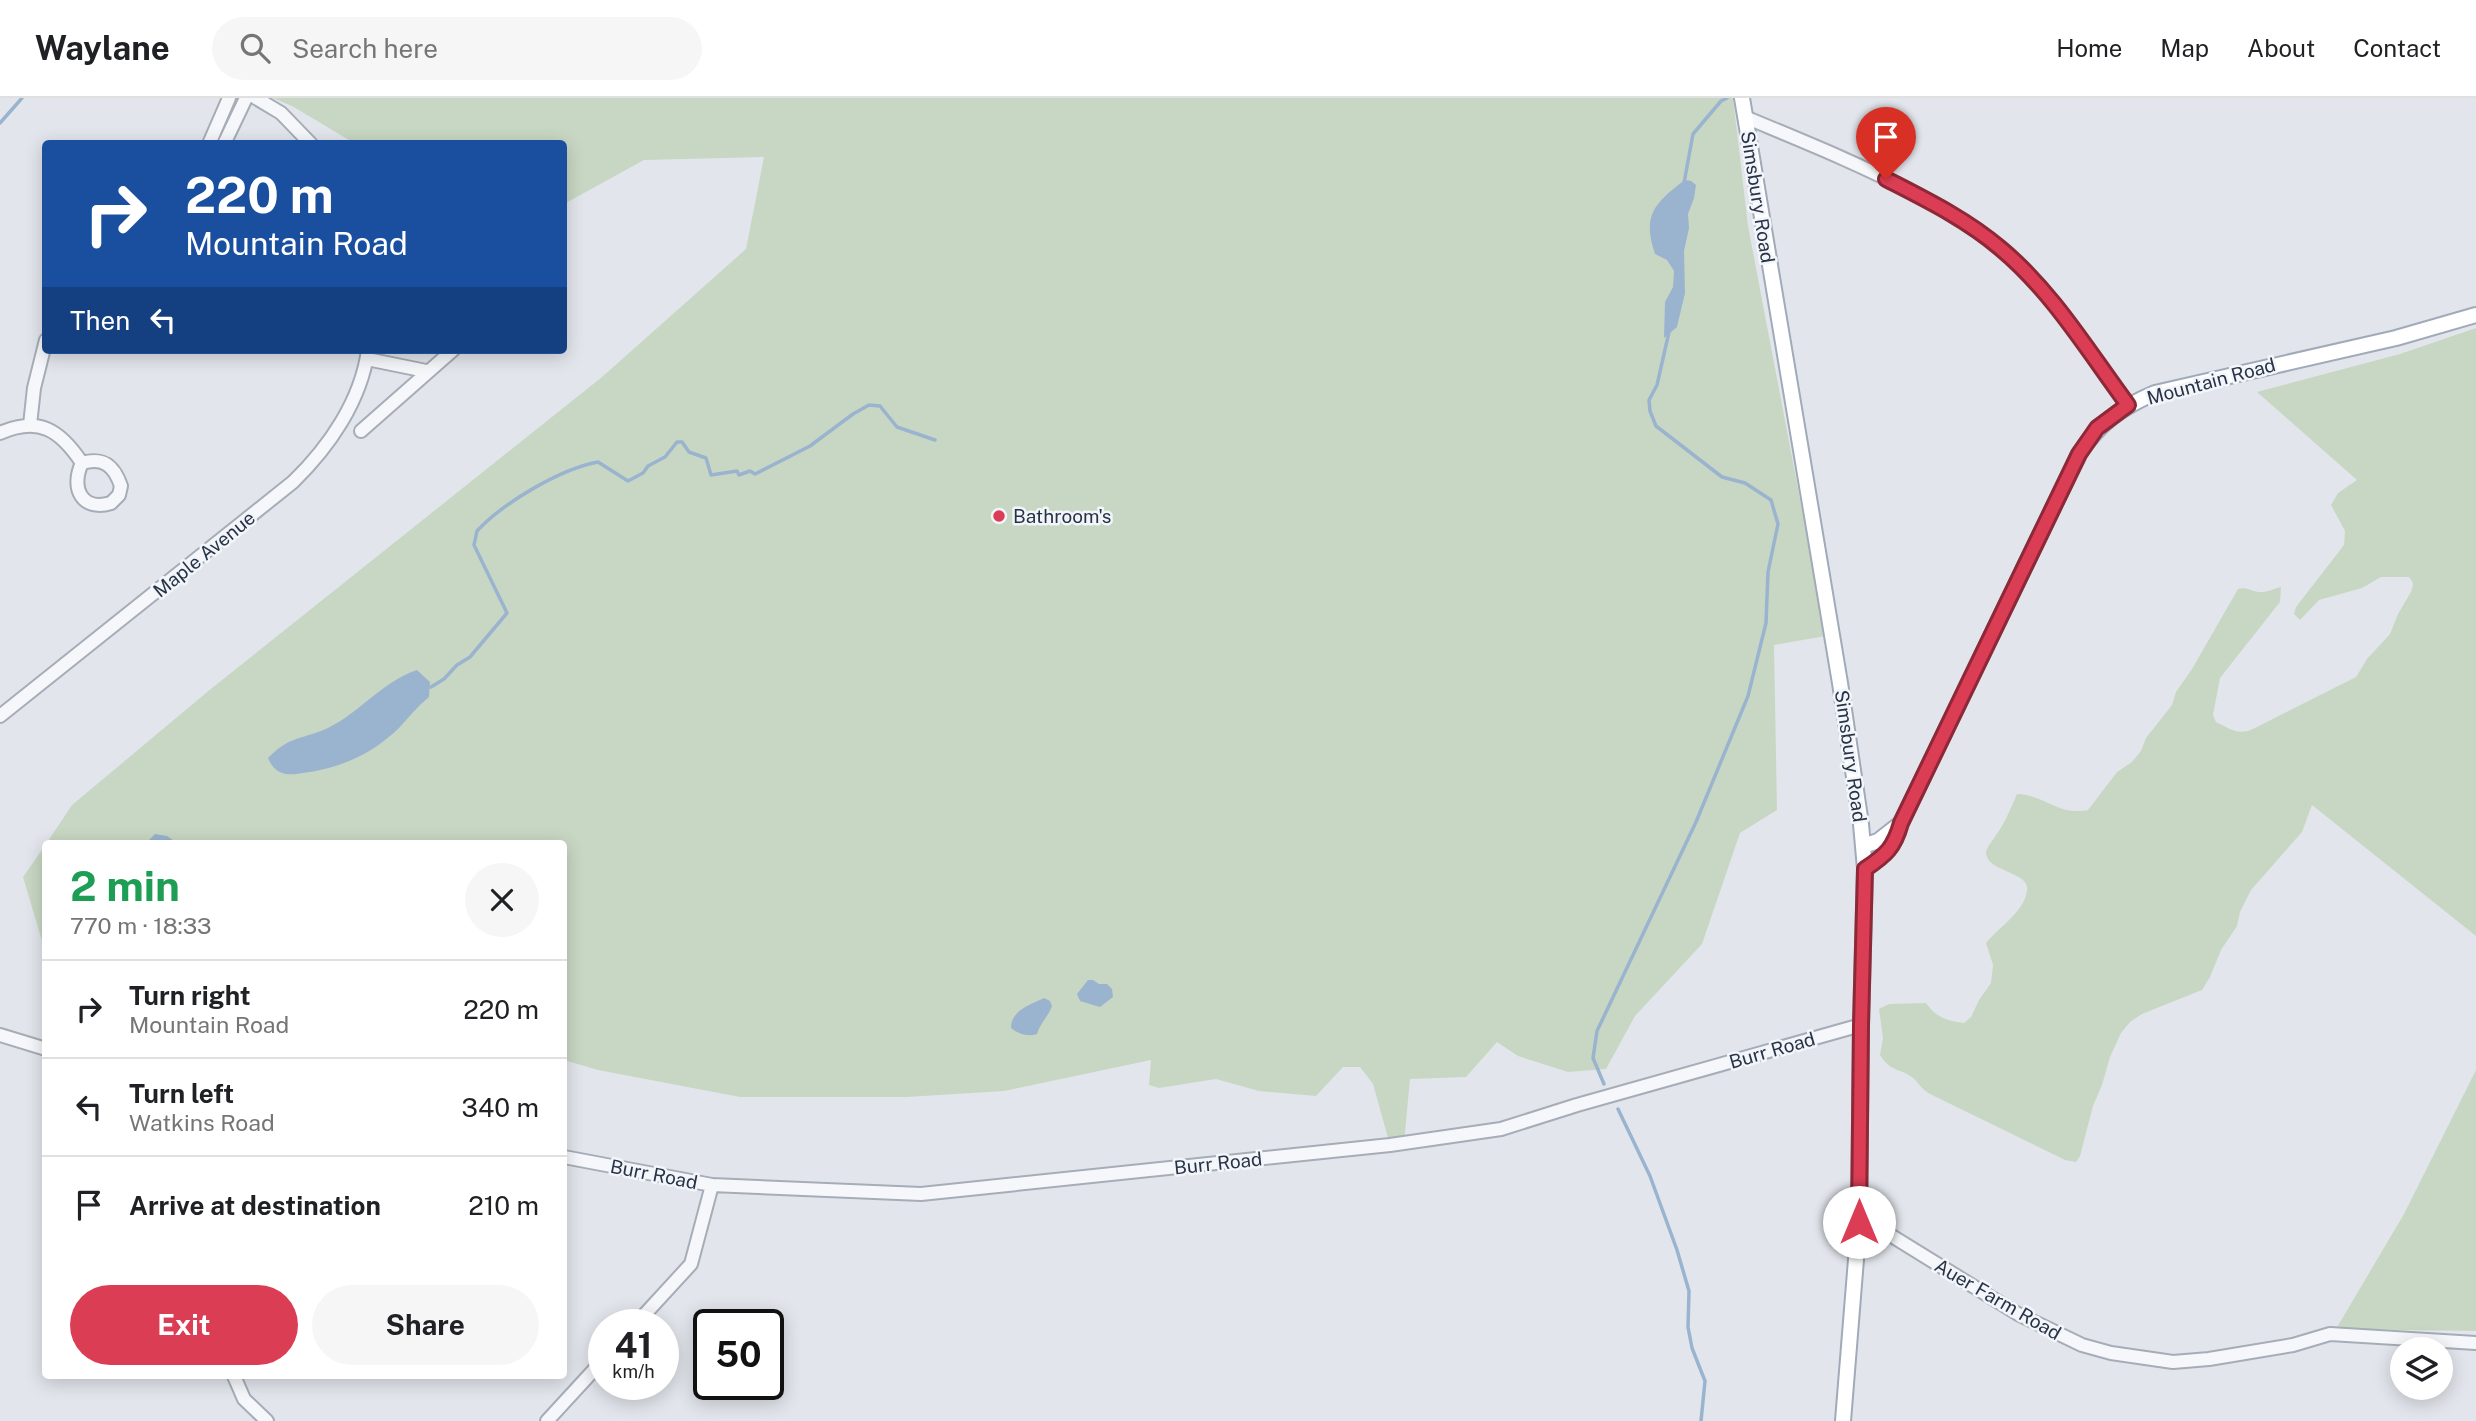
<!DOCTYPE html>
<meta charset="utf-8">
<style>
body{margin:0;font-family:"Public Sans",sans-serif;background:#f6f6f6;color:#202124;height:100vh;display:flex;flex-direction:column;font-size:26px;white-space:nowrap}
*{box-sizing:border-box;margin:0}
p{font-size:23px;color:#757577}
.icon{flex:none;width:38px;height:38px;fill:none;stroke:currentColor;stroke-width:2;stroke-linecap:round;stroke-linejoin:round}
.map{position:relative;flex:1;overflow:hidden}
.side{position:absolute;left:42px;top:742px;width:525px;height:539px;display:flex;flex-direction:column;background:#fff;border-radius:7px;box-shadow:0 4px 18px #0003}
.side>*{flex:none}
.top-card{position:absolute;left:42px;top:42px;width:525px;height:214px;border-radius:7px;box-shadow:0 4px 18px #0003;background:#1a4fa0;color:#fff;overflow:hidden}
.buttons{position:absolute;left:2390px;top:1239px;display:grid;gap:14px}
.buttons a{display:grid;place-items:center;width:63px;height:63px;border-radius:50%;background:#fff;box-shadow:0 4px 18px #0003;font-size:35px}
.speed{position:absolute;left:588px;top:1211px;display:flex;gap:14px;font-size:35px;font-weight:700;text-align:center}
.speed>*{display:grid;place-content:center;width:91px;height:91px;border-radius:50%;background:#fff;box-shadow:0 4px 18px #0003;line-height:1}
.speed small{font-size:18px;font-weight:400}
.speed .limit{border:4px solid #111;border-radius:10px;background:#fff;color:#111}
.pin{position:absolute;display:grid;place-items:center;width:60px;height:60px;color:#fff;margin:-72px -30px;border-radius:50% 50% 50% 0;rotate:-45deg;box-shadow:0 0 7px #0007}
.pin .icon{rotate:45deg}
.me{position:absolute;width:77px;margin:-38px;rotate:0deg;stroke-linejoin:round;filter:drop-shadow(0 0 5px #0008)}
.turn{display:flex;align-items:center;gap:24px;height:147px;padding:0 28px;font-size:32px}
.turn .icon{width:91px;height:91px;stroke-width:2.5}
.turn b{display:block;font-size:49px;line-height:60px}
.then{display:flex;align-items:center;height:66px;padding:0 28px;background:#0003;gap:14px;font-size:26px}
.round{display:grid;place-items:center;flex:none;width:74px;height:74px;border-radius:37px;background:#f6f6f6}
.head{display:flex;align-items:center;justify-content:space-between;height:119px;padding:0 28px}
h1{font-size:42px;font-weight:700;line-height:52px;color:#1e9e55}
.button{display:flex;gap:14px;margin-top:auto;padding:14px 28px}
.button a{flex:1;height:80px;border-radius:42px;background:#db3d55;color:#fff;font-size:28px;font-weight:700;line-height:80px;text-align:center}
.button a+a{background:#f6f6f6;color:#202124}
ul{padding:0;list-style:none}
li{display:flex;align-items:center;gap:21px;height:98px;padding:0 28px;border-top:2px solid #e0e0e0}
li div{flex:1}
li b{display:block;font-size:26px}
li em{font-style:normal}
header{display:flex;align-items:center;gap:42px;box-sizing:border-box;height:98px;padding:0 35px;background:#fff;border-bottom:2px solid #e0e0e0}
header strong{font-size:33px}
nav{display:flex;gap:38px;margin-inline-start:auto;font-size:24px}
.search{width:490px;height:63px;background:#f6f6f6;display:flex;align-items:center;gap:18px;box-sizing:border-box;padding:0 24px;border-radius:38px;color:#757577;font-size:26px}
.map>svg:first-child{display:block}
.green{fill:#c8d7c3}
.water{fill:#9ab4cf}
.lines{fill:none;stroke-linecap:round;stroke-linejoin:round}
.stream{stroke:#9ab4cf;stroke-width:3.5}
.minor-casing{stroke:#a6adb7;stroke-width:16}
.major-casing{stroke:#a0aab9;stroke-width:18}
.minor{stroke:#f6f7fa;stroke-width:12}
.major{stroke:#fff;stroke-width:14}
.route-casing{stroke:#8e2837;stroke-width:18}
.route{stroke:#db3d55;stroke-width:12}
.poi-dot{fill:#db3d55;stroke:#f2f5f9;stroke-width:2.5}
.labels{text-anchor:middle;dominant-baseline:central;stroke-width:5;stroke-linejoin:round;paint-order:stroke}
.street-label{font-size:19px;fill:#283346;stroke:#f2f5f9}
.poi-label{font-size:19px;fill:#283346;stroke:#f2f5f9;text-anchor:start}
</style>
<header>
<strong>Waylane</strong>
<div class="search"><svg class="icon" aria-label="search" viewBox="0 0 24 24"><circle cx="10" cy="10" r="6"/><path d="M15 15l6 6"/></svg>Search here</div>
<nav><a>Home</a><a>Map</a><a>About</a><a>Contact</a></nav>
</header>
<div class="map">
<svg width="2476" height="1323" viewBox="0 0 2476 1323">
<rect width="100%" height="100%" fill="#e2e6ec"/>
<path class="green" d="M273 0H1733L1748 128 1826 538 1774 547 1777 712 1740 735 1702 846 1635 918 1606 971 1568 974 1518 958 1497 944 1466 979 1410 981 1404 1045 1390 1047 1373 986 1360 969H1343L1316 998 1259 993 1216 981 1159 990 1149 987 1151 962 1004 993 907 999H740L598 972 564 962V746H46L72 707 212 590 602 279 746 151 764 59 644 62 564 106V46L354 45 292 8Z
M2476 230V838L2312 707 2302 734 2251 792 2240 814 2237 828 2221 852 2210 879 2202 892 2142 916 2130 924 2121 935 2110 959 2102 987 2093 1008 2080 1058 2076 1064 2065 1062 1930 996C1921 991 1920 986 1913 980 1901 970 1891 975 1880 957L1883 940 1879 911 1889 906 1926 905C1936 919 1947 923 1964 925L1971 919 1979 902 1991 885 1993 867 1986 845C1998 830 2024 814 2027 793 2031 773 1986 775 1986 754 1987 749 1991 745 1994 740 2004 727 2010 712 2017 696 2046 697 2057 718 2088 712L2117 674 2132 664 2141 653 2146 640 2172 607 2176 594 2192 571 2238 491C2248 488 2253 495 2263 494 2268 494 2275 490 2281 489L2280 504 2220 580 2213 617 2216 624C2233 632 2238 638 2255 630L2356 579 2367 561 2390 536 2398 516 2412 492 2413 485 2409 479H2381L2362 490 2319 502 2300 522 2294 516 2296 509 2344 447 2345 433 2331 407 2338 395 2357 382 2257 294 2400 256Z
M46 746V847H45L43 846 23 779Z
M2476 972V1233L2336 1231 2404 1116Z"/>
<path class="water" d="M1685 82 1691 83 1696 87 1694 100 1688 116 1689 130 1684 153 1685 195 1677 229 1664 240 1665 204 1673 189 1674 173 1667 162 1655 156C1642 118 1654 105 1685 82Z
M417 572 430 584 429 599C418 608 409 619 399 630 372 656 341 670 303 675 287 678 275 677 268 660 288 640 296 642 321 633 357 619 380 584 417 572Z
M155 736 167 738 177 745H146Z
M1088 882H1093L1099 886H1107L1112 891 1113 899 1100 909 1080 903 1077 896Z
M1044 900 1050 903 1052 908C1048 919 1040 925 1037 936 1028 939 1018 936 1011 930 1011 912 1030 907 1044 900Z"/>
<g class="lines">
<path class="stream" d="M0 25 22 0
M1684 85 1693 36 1721 3 1727 0
M431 589 444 581 457 567 470 559 507 515 474 447 477 433C503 405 560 371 598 364L628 383 643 375 648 368 665 359 677 344H682L689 354 706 360 711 377 737 373 739 377 750 373 755 376 810 348 853 316 869 307 880 308 897 329 935 342
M1604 986 1593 960 1597 933 1696 724 1748 598 1766 525 1768 474 1778 426 1771 402 1745 385 1722 379 1656 328 1650 313 1649 302 1657 287 1669 234
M1618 1011 1650 1078 1677 1152 1689 1193 1688 1229 1692 1250 1705 1283 1701 1323"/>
<defs>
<path id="minor" d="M256 0 281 15 311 46
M1745 19C1840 59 1954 102 2028 175 2066 214 2095 263 2128 307
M209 46 229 0
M224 46 246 0
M367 261 426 273
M30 327 34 290 46 242
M361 333 453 252
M0 335C39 318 60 332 82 365 103 359 114 367 121 388L119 397 111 405C82 414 70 390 82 365
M0 618 293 384C329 349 361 303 368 252
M0 937 46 951
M564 1059 712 1087 921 1096 1390 1047 1501 1031 1577 1007 1861 927
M1859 1124 1887 1135 2018 1216 2082 1247 2111 1255 2173 1264 2209 1261 2293 1247 2330 1236 2476 1245
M635 1227 691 1166 712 1087
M234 1278 244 1301 267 1323
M547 1323 604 1261"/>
<path id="major" d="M1742 0 1840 585 1861 726 1865 771 1861 927 1859 1124 1843 1323
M1863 748 1878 743 1901 725
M1865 771C1886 757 1894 750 1901 725L2079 356C2099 325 2122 309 2155 295L2396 240 2476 217"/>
</defs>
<use href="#minor" class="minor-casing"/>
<use href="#major" class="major-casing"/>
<use href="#minor" class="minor"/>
<use href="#major" class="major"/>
</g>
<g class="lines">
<defs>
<path id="route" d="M1859 1124 1861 927 1865 771C1886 757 1894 750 1901 725L2079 356 2097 330 2128 307C2088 253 2052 193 2000 150 1966 121 1925 101 1886 81"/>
</defs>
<use href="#route" class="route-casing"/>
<use href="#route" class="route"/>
</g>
<circle class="poi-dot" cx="999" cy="418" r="7"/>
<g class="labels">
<g class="street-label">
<text transform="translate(1758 99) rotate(81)">Simsbury Road</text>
<text transform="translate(2211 283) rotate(-15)">Mountain Road</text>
<text transform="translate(204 456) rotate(-39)">Maple Avenue</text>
<text transform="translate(1851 658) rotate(82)">Simsbury Road</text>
<text transform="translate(1772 952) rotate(-16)">Burr Road</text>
<text transform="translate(1218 1065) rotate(-6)">Burr Road</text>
<text transform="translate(654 1076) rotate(11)">Burr Road</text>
<text transform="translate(1998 1201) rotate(30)">Auer Farm Road</text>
</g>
<g class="poi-label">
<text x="1013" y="418">Bathroom's</text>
</g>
</g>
</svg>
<div class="buttons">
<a><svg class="icon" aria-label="layers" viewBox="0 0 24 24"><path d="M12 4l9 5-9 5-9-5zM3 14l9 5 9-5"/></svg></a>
</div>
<div class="speed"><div>41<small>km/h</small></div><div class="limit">50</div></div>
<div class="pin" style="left:1886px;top:81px;background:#d93025"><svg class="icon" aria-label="arrive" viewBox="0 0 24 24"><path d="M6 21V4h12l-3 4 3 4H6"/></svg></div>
<svg class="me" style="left:1859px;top:1124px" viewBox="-20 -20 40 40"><circle r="19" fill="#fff"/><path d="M0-13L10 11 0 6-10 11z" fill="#db3d55"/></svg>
<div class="top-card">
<div class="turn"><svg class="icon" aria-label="right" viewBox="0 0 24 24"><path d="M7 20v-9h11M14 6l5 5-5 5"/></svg><div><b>220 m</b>Mountain Road</div></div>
<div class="then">Then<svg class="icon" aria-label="left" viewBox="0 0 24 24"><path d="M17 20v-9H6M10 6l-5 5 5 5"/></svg></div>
</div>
<section class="side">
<div class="head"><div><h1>2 min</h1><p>770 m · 18:33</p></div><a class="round"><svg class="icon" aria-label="close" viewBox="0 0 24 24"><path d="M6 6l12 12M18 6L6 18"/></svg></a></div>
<ul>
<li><svg class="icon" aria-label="right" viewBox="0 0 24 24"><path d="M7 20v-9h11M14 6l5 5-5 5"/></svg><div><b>Turn right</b><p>Mountain Road</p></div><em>220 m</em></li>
<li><svg class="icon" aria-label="left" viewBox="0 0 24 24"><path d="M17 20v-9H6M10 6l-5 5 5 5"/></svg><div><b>Turn left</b><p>Watkins Road</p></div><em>340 m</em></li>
<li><svg class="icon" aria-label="arrive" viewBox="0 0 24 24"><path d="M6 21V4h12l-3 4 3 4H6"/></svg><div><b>Arrive at destination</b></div><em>210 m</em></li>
</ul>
<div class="button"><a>Exit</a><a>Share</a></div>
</section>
</div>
